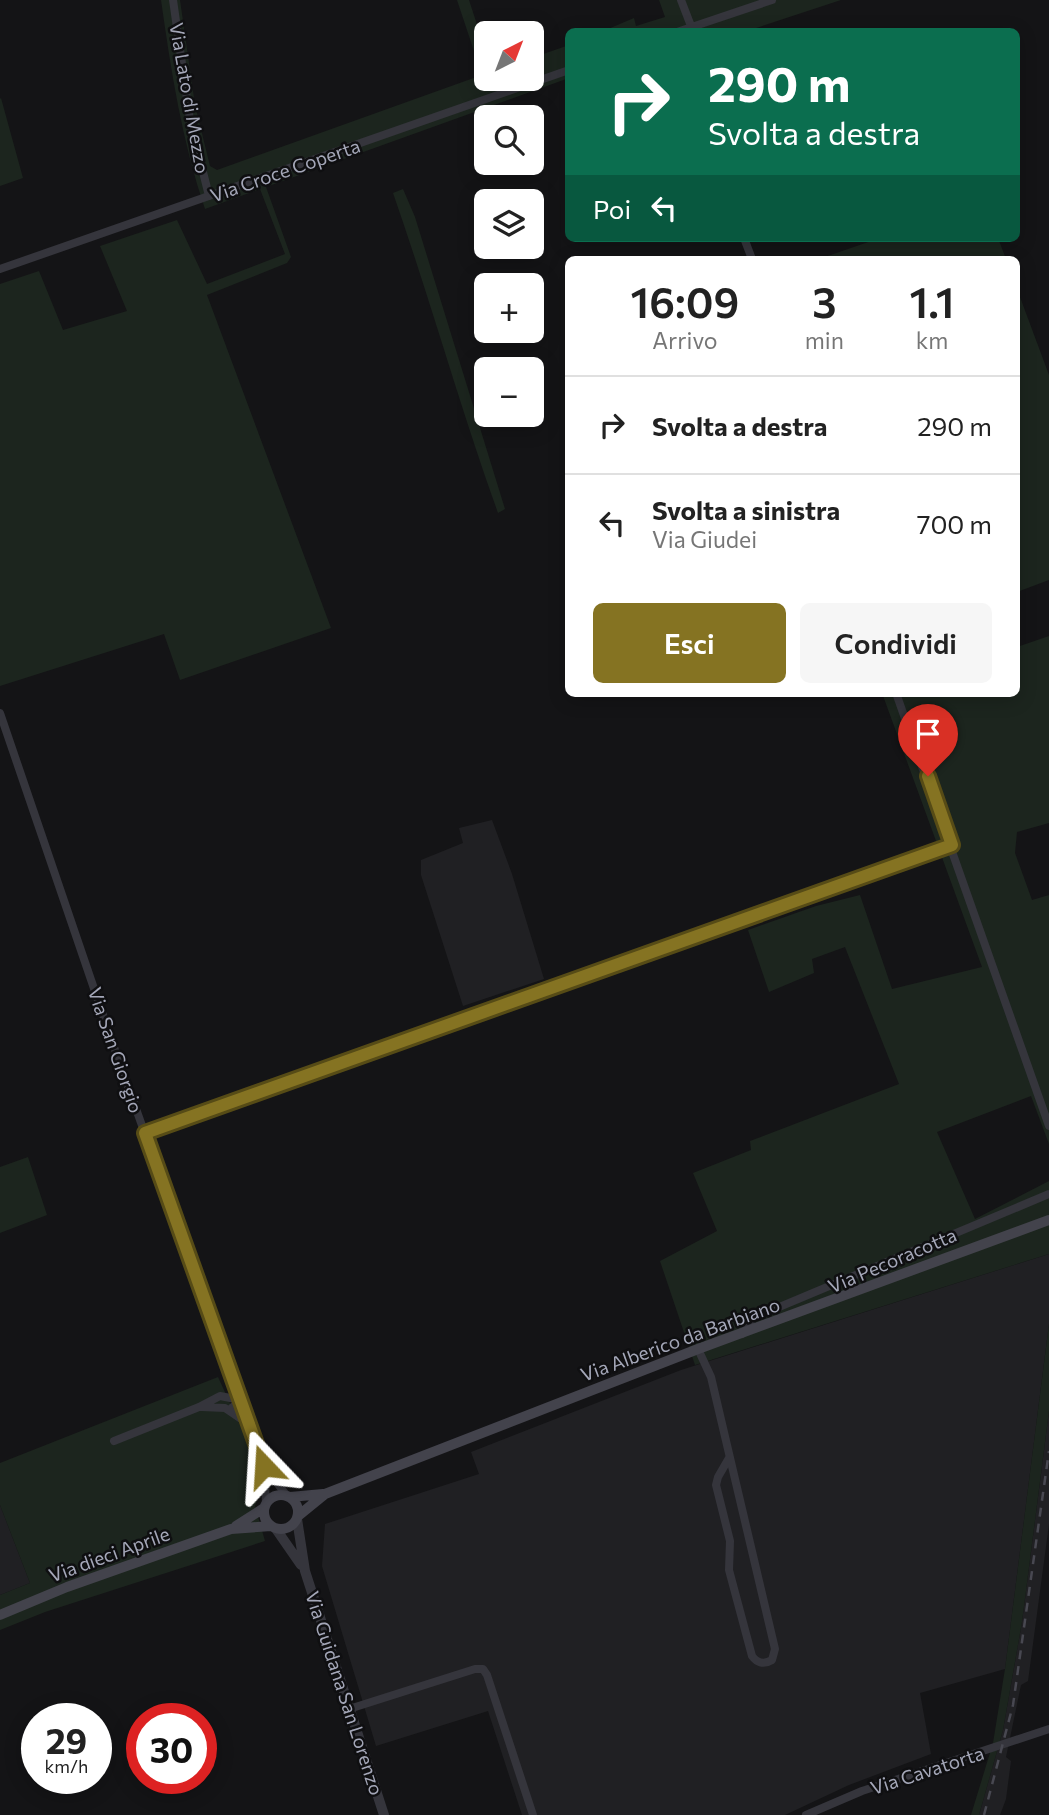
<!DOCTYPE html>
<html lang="it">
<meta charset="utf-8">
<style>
body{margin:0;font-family:Commissioner,sans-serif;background:#f6f6f6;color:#222;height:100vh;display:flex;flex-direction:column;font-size:26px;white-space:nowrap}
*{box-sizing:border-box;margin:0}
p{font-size:23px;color:#767676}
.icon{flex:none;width:38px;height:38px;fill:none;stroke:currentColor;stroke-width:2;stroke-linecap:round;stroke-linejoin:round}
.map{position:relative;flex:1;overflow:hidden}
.drawer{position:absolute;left:565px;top:256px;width:455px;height:441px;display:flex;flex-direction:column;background:#fff;border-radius:10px;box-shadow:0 4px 18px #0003}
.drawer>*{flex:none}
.guide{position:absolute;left:565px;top:28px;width:455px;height:214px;border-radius:10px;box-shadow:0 4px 18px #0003;background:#0b6e4f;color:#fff;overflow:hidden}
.needle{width:46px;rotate:42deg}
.controls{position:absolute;left:474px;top:21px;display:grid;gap:14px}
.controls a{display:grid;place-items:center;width:70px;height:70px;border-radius:10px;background:#fff;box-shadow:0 4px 18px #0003;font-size:35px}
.speed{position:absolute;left:21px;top:1703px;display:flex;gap:14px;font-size:35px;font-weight:700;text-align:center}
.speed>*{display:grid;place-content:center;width:91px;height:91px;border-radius:50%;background:#fff;box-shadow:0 4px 18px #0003;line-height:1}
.speed small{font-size:18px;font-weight:400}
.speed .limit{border:10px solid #d22;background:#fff;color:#111}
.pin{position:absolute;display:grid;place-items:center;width:60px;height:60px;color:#fff;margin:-72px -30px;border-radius:50% 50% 50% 0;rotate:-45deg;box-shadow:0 0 7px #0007}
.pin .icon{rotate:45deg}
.me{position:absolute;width:77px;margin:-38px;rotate:340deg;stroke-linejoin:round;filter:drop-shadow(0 0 5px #0008)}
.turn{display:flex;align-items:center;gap:24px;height:147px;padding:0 28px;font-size:32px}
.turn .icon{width:91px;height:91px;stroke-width:2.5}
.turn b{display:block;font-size:49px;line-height:60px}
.then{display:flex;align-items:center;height:66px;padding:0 28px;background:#0003;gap:14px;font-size:26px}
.eta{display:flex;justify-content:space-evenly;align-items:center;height:119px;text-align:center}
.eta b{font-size:42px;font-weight:600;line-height:49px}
.cta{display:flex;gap:14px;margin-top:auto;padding:14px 28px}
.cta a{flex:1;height:80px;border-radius:10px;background:#857322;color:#fff;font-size:28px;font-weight:600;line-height:80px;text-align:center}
.cta a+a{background:#f6f6f6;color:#222}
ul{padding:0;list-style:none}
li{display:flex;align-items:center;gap:21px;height:98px;padding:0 28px;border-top:2px solid #e0e0e0}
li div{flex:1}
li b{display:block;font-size:26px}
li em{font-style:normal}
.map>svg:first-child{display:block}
.built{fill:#202023}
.green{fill:#1c251e}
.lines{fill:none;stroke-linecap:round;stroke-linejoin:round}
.minor{stroke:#35353c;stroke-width:8}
.tertiary{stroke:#35353c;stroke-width:10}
.secondary{stroke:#43434c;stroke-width:10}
.rail{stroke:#484851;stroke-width:2.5;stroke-dasharray:9 7;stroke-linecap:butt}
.route-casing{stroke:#564b16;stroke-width:18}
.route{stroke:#857322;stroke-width:12}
.labels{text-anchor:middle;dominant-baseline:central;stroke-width:5;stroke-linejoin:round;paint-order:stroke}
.street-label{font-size:19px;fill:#a4a7b8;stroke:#0f0f11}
</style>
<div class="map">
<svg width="1049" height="1815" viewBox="0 0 1049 1815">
<rect width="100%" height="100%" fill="#141416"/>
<path class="built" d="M492 820 512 874 544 979 463 1006 421 875V860L463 843 459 828Z
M1049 1254V1324L1005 1669 920 1693 931 1754 849 1785 785 1815H522L488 1711 376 1746 322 1566 325 1524 479 1474 471 1452 681 1370Z
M1049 1411V1524L1028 1681 1021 1685 1006 1757 1011 1761 1006 1799 1000 1815H979L1003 1730 1022 1622Z
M0 1505 30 1583 0 1595Z"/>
<path class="green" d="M161 0H180L195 105 210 166 217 170 482 75 457 0H469L486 52V79H532V58L569 45V78L266 187 291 257 287 263 207 295 331 628 180 680 164 634 0 686V284L39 271 63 330 127 311 100 246 177 220 207 284 285 254 260 189 205 209C182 141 171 71 161 0Z
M659 0H841L747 31 601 32 634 18 636 26 665 17Z
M1 98 23 178 0 186V99Z
M403 189 415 217 505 509 498 513C460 407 430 299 393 193Z
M880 238H998L1006 259H819Z
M1017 289 1049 375V580L1017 592Z
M1049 636V823L1017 832 1015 853 1032 900 1049 895V1144L1031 1096 937 1132 975 1219 1049 1181V1254L695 1365 660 1261 717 1231 693 1173 751 1150 750 1141 899 1084 845 947 812 959 814 973 769 992 748 930 816 906 860 895 892 989 982 967 882 693H1017V647Z
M28 1157 47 1215 0 1233V1167Z
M1049 1324V1411L1022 1622 1003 1730 979 1815H971L993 1743 1005 1669Z
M218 1377 246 1438 258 1474 260 1493 255 1506 265 1541 45 1612 0 1630V1595L30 1583 0 1505V1463Z"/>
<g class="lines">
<path class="minor" d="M173 0 190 120 209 196
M681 0 691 26
M677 32 772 0
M744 238 752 259
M0 269 569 70
M896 693 1049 1126
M0 713 116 1053 264 1466 266 1503
M145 1133 952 845
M742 1334 753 1318 1049 1194
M698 1349 711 1377 775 1649 772 1660C764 1665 757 1663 752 1656L729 1570 730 1541 716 1485 718 1477 729 1458
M202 1407 225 1408 247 1423
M114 1441 199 1407 220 1396 241 1400 229 1410
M268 1471 287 1496
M349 1709 475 1669H483L487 1675 533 1815
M806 1815 862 1791 1049 1729"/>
<path class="tertiary" d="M297 1519 305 1571 384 1815
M276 1529 301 1565"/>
<path class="secondary" d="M264 1512a17 17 0 1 1 34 0a17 17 0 1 1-34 0Z
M290 1497 323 1494
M298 1516 325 1494 698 1349 1049 1220
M236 1526 264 1508
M0 1615 67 1587 231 1529 271 1526"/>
<path class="rail" d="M984 1815 1013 1705 1049 1451"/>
</g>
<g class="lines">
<defs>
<path id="route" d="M264 1466 145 1133 952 845 928 776"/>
</defs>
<use href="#route" class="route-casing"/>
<use href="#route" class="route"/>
</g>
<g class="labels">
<g class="street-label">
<text transform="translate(190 98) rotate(80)">Via Lato di Mezzo</text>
<text transform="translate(285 170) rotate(-19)">Via Croce Coperta</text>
<text transform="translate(116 1050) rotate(71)">Via San Giorgio</text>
<text transform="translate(892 1260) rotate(-23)">Via Pecoracotta</text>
<text transform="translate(680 1339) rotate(-20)">Via Alberico da Barbiano</text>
<text transform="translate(109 1554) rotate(-20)">Via dieci Aprile</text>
<text transform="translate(345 1693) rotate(72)">Via Guidana San Lorenzo</text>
<text transform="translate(927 1770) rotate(-18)">Via Cavatorta</text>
</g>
</g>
</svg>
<div class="controls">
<a><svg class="needle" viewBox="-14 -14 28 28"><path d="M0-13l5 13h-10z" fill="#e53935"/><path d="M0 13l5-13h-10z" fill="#767676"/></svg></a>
<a><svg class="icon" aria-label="search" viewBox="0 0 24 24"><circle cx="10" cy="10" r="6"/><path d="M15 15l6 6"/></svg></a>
<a><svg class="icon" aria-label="layers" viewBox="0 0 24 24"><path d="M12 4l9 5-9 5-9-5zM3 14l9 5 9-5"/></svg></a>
<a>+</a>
<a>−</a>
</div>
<div class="speed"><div>29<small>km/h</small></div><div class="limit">30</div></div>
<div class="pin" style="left:928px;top:776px;background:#d93025"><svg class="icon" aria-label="arrive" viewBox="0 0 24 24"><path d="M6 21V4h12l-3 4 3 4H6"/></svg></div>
<svg class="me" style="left:264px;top:1466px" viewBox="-20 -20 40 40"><path d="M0-17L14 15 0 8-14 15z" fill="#857322" stroke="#fff" stroke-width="4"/></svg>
<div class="guide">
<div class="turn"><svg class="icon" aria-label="right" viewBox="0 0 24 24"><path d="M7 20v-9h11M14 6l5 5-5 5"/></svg><div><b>290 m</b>Svolta a destra</div></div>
<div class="then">Poi<svg class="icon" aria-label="left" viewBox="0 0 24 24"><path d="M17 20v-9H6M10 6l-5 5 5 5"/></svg></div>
</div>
<section class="drawer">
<div class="eta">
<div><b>16:09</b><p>Arrivo</p></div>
<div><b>3</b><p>min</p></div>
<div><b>1.1</b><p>km</p></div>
</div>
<ul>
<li><svg class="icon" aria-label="right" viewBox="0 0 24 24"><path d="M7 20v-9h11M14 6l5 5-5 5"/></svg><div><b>Svolta a destra</b></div><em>290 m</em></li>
<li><svg class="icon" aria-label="left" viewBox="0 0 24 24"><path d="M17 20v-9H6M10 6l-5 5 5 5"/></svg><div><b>Svolta a sinistra</b><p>Via Giudei</p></div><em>700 m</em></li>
</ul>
<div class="cta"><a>Esci</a><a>Condividi</a></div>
</section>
</div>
